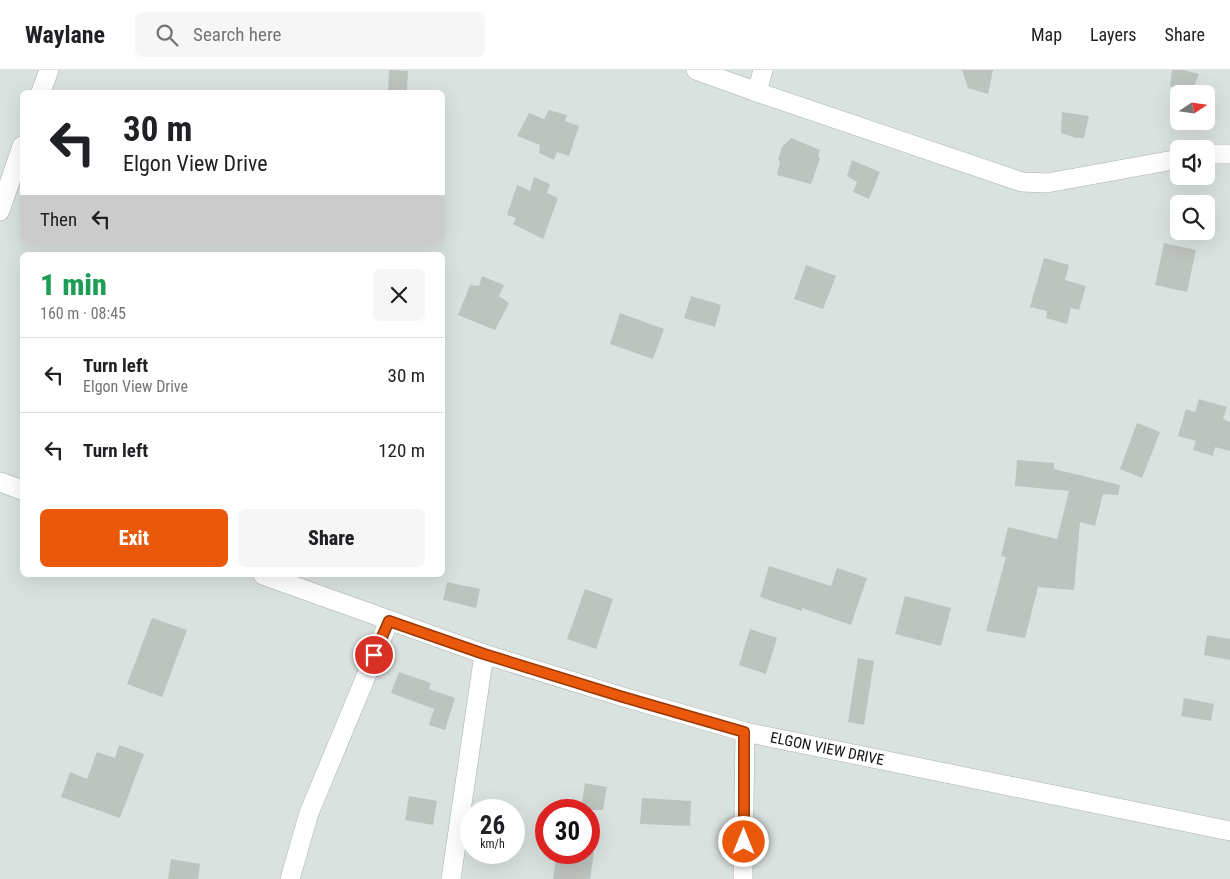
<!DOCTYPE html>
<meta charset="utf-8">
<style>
body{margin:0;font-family:"Roboto Condensed",sans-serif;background:#f6f6f6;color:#202124;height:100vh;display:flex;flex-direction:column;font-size:19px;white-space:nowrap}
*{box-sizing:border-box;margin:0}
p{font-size:16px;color:#757577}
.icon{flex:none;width:28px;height:28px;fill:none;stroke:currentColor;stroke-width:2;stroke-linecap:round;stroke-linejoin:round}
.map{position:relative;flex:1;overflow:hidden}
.panel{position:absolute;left:20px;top:182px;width:425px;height:325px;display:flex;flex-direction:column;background:#fff;border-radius:8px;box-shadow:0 5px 20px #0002}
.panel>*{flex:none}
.hud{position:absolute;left:20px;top:20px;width:425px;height:152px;border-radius:8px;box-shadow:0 5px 20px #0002;background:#fff;color:#202124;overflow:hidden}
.needle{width:32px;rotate:77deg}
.controls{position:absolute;left:1170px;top:15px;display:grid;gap:10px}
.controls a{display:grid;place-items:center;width:45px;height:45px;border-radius:8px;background:#fff;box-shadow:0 5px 20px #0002;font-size:25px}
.speed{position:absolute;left:460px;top:729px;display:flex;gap:10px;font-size:25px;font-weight:700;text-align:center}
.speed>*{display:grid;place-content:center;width:65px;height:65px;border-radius:50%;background:#fff;box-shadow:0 5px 20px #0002;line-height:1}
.speed small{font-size:12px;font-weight:400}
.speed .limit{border:8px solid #d22;background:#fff;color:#111}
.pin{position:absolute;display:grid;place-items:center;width:42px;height:42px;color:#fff;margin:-21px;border:2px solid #fff;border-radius:50%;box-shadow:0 1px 5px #0007}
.me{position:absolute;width:55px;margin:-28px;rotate:0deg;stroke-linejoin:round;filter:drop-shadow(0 0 4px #0008)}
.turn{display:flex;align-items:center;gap:18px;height:105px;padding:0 20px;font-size:22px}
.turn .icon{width:65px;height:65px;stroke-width:2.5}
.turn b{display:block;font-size:35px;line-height:42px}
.then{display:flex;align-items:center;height:48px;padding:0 20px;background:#0003;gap:10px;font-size:19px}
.round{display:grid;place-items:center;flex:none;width:52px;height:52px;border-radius:8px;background:#f6f6f6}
.headline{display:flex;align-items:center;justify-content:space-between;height:85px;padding:0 20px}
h1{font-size:30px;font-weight:800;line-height:38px;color:#1e9e55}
.cta{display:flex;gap:10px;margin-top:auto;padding:10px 20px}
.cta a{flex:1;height:58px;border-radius:8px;background:#ea580c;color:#fff;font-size:20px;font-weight:800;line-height:58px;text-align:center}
.cta a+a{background:#f6f6f6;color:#202124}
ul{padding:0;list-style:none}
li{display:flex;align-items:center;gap:15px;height:75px;padding:0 20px;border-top:1px solid #e0e0e0}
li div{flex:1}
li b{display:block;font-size:19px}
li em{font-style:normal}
header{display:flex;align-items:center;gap:30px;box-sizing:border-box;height:70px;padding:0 25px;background:#fff;border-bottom:1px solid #e0e0e0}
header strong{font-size:24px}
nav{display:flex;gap:28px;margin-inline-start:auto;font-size:18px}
.search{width:350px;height:45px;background:#f6f6f6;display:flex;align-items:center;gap:12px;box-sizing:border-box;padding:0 18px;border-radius:8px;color:#757577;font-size:19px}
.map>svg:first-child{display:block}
.building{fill:#bdc3be}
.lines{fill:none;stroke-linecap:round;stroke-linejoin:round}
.minor-casing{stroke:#a9b1af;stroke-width:20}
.minor{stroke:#fff;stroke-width:19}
.route-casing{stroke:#983908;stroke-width:12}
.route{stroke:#ea580c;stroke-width:9}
.labels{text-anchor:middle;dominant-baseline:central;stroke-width:4;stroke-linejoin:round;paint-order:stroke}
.street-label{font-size:15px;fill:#0d100f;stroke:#fff}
</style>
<header>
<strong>Waylane</strong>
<div class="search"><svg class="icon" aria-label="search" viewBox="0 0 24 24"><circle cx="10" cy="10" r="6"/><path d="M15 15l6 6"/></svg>Search here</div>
<nav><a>Map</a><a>Layers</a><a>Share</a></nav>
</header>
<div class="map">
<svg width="1230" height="809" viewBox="0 0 1230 809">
<rect width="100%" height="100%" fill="#dae2e0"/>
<path class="building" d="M389 0 408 1 407 22H388Z
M962 0H993L988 24 968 18Z
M1172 0H1184L1199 4 1191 23 1170 16Z
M549 40 567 45 565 51 579 56 569 86 557 82 554 90 539 83 540 75 517 66 529 43 544 49Z
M1062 42 1089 46 1084 68H1076L1061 63Z
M791 68 820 80 818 85 820 89 811 114 777 105 780 92 778 89 782 77Z
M852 90 880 102 869 129 853 122 857 112 847 106Z
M534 107 550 114 547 123 558 128 543 169 513 154 516 148 507 145 517 115 530 121Z
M1164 173 1196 180 1187 222 1155 215Z
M1044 188 1069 195 1065 210 1086 216 1079 240 1071 238 1067 254 1046 248 1047 241 1030 237Z
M806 195 836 206 823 239 794 229Z
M482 206 504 215 499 226 509 233 495 260 458 245 470 215 479 216Z
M691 226 721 235 715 257 684 248Z
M620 243 664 259 653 289 610 274Z
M1199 329 1227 337 1223 349 1230 352V381L1215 377 1213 386 1193 380 1196 371 1178 366 1186 339 1195 342Z
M1137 353 1160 362 1142 408 1120 399Z
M1017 390 1054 393V399L1120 415 1118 425 1103 424 1095 456 1080 452 1074 520 1038 517 1025 568 986 561 1006 487 1001 486 1008 457 1057 469 1069 421 1015 416Z
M769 496 831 516 837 498 867 508 851 555 802 538V541L760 527Z
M447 512 480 519 476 538 443 530Z
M585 519 613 529 596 579 567 569Z
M905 526 951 538 941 576 895 564Z
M152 548 187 560 162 627 127 614Z
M750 559 777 568 766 604 739 595Z
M1207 565 1230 569V590L1204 585Z
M858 588 874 591 864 655 848 652Z
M399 602 431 613 429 619 455 628 445 660 429 655 434 639 391 623Z
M1184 628 1214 634 1211 651 1181 646Z
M119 675 144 684 120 748 61 727 70 702 87 709 97 682 115 688Z
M585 713 607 717 603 740H581Z
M409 726 437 731 433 755 405 750Z
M642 728 691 731 690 756 640 754Z
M557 782H594L590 809H553Z
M171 789 200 794 198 809H168Z"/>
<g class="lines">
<defs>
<g id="minor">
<path d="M696 0 757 22 1022 112 1047 113 1179 89"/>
<path d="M41 22 49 0"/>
<path d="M757 22 763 0"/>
<path d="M1206 84H1230"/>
<path d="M0 141 22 76"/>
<path d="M0 412 22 420"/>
<path id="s1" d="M263 505 484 584 623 627 745 662 1230 761"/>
<path d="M290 809 309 743 389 551"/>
<path d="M451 809 484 584"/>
<path d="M743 809 745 662"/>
</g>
</defs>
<use href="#minor" class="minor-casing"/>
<use href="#minor" class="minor"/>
</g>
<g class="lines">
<defs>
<path id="route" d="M374 585 389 551 484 584 623 627 744 662V772"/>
</defs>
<use href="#route" class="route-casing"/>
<use href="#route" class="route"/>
</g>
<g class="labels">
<g class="street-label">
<text stroke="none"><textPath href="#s1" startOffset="591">ELGON VIEW DRIVE</textPath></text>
</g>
</g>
</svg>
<div class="controls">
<a><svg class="needle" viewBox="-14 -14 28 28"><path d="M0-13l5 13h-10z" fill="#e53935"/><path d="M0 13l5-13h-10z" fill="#757577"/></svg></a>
<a><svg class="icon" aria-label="sound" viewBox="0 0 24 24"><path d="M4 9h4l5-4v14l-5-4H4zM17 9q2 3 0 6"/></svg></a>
<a><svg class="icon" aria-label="search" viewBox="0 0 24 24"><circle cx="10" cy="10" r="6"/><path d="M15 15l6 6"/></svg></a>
</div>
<div class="speed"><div>26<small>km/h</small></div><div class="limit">30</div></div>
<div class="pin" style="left:374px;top:585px;background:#d93025"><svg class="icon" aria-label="arrive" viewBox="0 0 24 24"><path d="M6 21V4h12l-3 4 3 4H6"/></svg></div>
<svg class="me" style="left:744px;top:772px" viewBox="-20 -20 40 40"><circle r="17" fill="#ea580c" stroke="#fff" stroke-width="3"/><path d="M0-11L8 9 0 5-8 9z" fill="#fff"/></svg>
<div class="hud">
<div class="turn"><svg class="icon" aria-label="left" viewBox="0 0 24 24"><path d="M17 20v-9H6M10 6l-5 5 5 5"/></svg><div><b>30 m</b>Elgon View Drive</div></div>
<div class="then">Then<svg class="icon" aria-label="left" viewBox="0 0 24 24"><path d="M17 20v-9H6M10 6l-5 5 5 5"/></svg></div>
</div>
<section class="panel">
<div class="headline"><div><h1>1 min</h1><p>160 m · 08:45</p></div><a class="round"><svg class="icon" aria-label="close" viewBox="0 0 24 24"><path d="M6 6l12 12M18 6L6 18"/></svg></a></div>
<ul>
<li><svg class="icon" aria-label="left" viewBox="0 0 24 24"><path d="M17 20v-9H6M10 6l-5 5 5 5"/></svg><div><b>Turn left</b><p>Elgon View Drive</p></div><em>30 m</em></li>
<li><svg class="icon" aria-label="left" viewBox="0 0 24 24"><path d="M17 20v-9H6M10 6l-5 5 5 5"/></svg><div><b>Turn left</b></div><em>120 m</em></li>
</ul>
<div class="cta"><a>Exit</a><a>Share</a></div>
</section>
</div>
